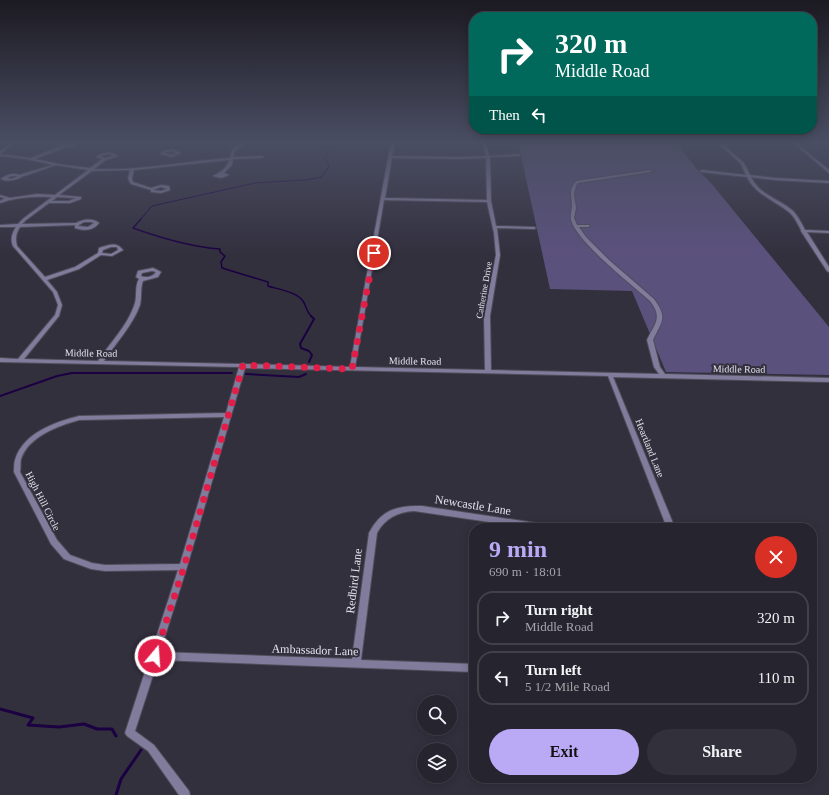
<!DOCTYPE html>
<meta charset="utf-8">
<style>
body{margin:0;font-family:"Times New Roman",serif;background:#32303a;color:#f1f3f6;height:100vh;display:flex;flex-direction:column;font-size:15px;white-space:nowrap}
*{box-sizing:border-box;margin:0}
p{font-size:13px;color:#a4a4aa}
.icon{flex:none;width:22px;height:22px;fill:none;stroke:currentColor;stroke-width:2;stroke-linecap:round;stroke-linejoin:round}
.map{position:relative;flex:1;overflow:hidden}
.drawer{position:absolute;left:469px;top:523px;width:348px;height:260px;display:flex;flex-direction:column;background:#26242e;border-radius:16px;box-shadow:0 2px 10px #0003,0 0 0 1px #42414a}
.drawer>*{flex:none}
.hud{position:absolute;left:469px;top:12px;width:348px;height:122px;border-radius:16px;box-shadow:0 2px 10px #0003,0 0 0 1px #42414a;background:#00695c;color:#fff;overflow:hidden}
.tools{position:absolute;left:417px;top:695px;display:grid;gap:8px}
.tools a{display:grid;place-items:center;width:40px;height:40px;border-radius:50%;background:#26242e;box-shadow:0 2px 10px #0003,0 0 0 1px #42414a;font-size:20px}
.pin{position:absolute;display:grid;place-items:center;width:34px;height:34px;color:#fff;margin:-17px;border:2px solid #fff;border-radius:50%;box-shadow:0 1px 4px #0007}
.me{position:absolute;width:44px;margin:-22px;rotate:18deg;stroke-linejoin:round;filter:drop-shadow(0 0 3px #0008)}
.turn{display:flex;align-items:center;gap:14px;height:84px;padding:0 20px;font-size:18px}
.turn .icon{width:52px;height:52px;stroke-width:2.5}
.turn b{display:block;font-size:28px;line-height:34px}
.then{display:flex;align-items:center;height:38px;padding:0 20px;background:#0003;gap:8px;font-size:15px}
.round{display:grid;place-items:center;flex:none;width:42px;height:42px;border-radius:21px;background:#32303a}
.summary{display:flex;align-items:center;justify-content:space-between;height:68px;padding:0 20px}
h1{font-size:24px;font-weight:700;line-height:30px;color:#baaaf6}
.cta{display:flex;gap:8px;margin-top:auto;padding:8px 20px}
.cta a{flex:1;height:46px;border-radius:24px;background:#baaaf6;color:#111;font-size:16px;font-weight:700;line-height:46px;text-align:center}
.cta a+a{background:#32303a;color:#f1f3f6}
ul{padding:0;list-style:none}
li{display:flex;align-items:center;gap:12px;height:54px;margin:0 8px 6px;padding:0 12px;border:2px solid #42414a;border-radius:16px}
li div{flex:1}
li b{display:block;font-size:15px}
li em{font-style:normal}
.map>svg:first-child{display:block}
.green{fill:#5b517d}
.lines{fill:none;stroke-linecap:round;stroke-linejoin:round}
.stream-far3{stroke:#1b0042;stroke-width:1}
.stream-far2{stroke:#1b0042;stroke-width:1.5}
.stream-far1{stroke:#1b0042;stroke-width:2}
.stream{stroke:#1b0042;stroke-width:3}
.street-casing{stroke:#4f4d5a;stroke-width:2}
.street{fill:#817b9c;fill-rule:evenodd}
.route{stroke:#e11d48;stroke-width:7;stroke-dasharray:0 12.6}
.labels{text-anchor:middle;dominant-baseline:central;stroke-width:4;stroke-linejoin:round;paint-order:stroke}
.far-street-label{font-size:9px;fill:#e5e3ed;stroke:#33303e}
.street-label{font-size:10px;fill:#e5e3ed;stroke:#33303e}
.near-street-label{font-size:12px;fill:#e5e3ed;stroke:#33303e}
</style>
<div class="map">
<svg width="829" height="795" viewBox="0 0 829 795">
<rect width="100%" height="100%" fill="#33303e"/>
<path class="green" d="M518 142H675L697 169 711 183 829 327V375L666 372 632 291 550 289Z"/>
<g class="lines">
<path class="stream-far3" d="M140 220 152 206 255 183 306 180 322 177 329 166 325 159 331 142"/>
<path class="stream-far2" d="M141 219 133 228C161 238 190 247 220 249V252L225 256 221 262 222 268 268 282V286C277 289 297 292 303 301 307 307 305 310 312 317"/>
<path class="stream-far1" d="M309 362 312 355 309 351 301 348 300 344 314 319 311 316
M246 374 299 377 306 374
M0 396 57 376 72 373H232"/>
<path class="stream" d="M0 709 33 718 28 725 59 727 84 724 97 729H112L116 736
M116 795 121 779 141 750"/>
<defs>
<path id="street" d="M12 142 15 143 0 154V151Z
M74 142H77L74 146 67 147 35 159 64 165 90 168 102 159 97 158V156C105 152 110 150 118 156L106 160 94 169C140 171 185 161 230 158L232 150 243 142H247L235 151 233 157 262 156 264 157 262 158 233 159 232 165 224 173 229 175 221 178 213 176C220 172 227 169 229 160L134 170 132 179 133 182 151 188 161 185 169 186 170 190 161 193 151 192V190L131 184 128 179 130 170 92 171 59 195 81 197V199L70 203H49L26 220 22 224 76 223C84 219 92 218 99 223 93 231 84 231 75 228V225L20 227C16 233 15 238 17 246L45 277 75 267 98 253 99 248C109 245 116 241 123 250L112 256 101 255 79 269 47 280 57 292 62 305 59 316 24 359 98 361C110 343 127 326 134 306 138 297 134 287 139 279L136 277 138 271 153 268 161 272 158 277 143 281C140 289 142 297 140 305 133 325 115 344 104 361L241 364 243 363 245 364 350 367 391 142H395L392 156 460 157 486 156 482 142H486L489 156 519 154 521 155 519 156 490 157 491 201 496 226 534 227 536 228 534 229 497 228 500 255 490 316 491 370 659 374 654 367 647 340C655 323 663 318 650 301 631 284 577 242 571 220 570 216 572 209 572 205 571 195 569 189 576 181L650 170 652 171 651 172 578 183 576 186 574 194 576 208 574 218 577 225H589L590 226 588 227H579L586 237 609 260 654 299C668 318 662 321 653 340L660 367 665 374 829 378V382L613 377 675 528H667L608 376 245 368 187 567 160 652 352 659 369 533C381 510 397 505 422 506L549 525 552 526 553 528H531L414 511C398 512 385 518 377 533L361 660 474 664V672L158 660 135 731 154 745 189 791 190 795H179L148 751 127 736 125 733 178 570 105 571 91 569 64 559 51 544 14 472C14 468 14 463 15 460 23 433 55 422 79 416L226 413 239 367 0 362V358L18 359 55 315 58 305 53 292 13 246C10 239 12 233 16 227H0V225L18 224 24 218 52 197C35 196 16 197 0 203V201L5 198 0 197V195L10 198 37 194 55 195 88 170 56 165 21 177 20 178C14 180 8 182 1 179L2 178C7 175 13 172 19 175L53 165 26 159 0 156V154L31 158 63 145 72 144ZM110 154 113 156 105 158 101 157 104 155ZM392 158 460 159 486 158 487 200 385 198ZM11 176H16L17 177 11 179 7 178ZM161 187 167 189 161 191 154 190 155 189ZM57 197 75 198H76L69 201H52ZM384 200 487 202 494 233 496 255 484 316 485 370 355 367ZM84 222H91L94 223 88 227 78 226 79 225ZM111 247H117L118 250 111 254 102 253 103 250ZM152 271 156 272C153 277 146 278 141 276L142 273ZM224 417 180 564 105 565 92 563 70 555 57 540 20 472C21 468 20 463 21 459 29 436 58 426 79 420Z
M717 142H720L744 163 750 175 775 178 829 181V183L775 180 751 177C759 195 780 199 793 211 798 216 802 224 805 230L829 231V233L807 232 829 267V272L827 271 801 231V230C798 224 794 216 789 212 775 201 755 194 747 177L701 172 700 171 702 170 746 175 741 164Z
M792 142H795L829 170V173Z
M172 149 181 153 172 157 160 154 163 151ZM172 151 176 153 172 155 164 153Z"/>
</defs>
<use href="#street" class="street-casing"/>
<use href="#street" class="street"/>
</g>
<linearGradient id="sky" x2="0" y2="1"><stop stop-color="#1c1a22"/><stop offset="0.56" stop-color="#4a4e63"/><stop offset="1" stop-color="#4a4e63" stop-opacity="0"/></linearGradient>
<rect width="829" height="254" fill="url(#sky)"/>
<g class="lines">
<path class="route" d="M155 656 184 567 243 365 352 369 374 253"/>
</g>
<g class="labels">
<g class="far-street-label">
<text transform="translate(484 290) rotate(-80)">Catherine Drive</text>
</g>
<g class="street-label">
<text transform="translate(91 353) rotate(1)">Middle Road</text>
<text transform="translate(415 361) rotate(1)">Middle Road</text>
<text transform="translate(739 369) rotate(1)">Middle Road</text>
<text transform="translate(650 448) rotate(68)">Heartland Lane</text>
<text transform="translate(43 501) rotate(63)">High Hill Circle</text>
</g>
<g class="near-street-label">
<text transform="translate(473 505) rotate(9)">Newcastle Lane</text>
<text transform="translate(354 581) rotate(-83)">Redbird Lane</text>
<text transform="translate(315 650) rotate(2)">Ambassador Lane</text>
</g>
</g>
</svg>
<div class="tools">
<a><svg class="icon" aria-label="search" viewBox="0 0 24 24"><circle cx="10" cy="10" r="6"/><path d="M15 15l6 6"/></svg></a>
<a><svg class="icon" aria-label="layers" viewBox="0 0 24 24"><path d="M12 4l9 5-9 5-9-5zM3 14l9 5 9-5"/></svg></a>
</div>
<div class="pin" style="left:374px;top:253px;background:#d93025"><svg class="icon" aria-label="arrive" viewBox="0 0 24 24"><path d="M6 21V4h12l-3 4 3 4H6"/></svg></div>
<svg class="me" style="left:155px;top:656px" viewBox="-20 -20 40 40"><circle r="17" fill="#e11d48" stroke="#fff" stroke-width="3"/><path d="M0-11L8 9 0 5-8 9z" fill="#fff"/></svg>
<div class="hud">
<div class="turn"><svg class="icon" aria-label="right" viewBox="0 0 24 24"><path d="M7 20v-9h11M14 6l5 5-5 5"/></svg><div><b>320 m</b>Middle Road</div></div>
<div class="then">Then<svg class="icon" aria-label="left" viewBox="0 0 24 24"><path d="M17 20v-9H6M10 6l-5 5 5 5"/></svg></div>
</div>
<section class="drawer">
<div class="summary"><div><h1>9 min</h1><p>690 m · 18:01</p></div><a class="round" style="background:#d93025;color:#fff"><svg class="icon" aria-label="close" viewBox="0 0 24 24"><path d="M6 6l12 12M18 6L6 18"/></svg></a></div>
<ul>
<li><svg class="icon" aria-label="right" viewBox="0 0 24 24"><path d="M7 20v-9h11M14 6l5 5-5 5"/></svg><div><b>Turn right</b><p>Middle Road</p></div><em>320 m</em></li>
<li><svg class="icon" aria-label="left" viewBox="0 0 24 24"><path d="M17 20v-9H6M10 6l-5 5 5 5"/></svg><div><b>Turn left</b><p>5 1/2 Mile Road</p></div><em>110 m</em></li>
</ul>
<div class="cta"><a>Exit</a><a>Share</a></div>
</section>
</div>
